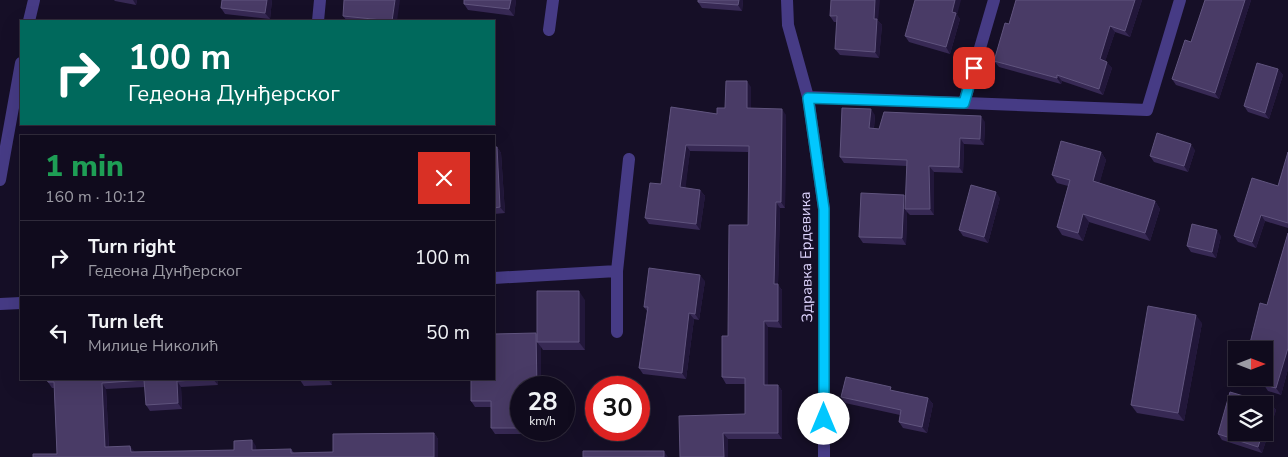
<!DOCTYPE html>
<meta charset="utf-8">
<style>
body{margin:0;font-family:"Nunito Sans",sans-serif;background:#1e192a;color:#f1f3f6;height:100vh;display:flex;flex-direction:column;font-size:19px;white-space:nowrap}
*{box-sizing:border-box;margin:0}
p{font-size:16px;color:#9c9ba4}
.icon{flex:none;width:28px;height:28px;fill:none;stroke:currentColor;stroke-width:2;stroke-linecap:round;stroke-linejoin:round}
.map{position:relative;flex:1;overflow:hidden}
.panel{position:absolute;left:20px;top:135px;width:475px;height:245px;display:flex;flex-direction:column;background:#100b1d;border-radius:0px;box-shadow:0 5px 20px #0002,0 0 0 1px #302b3b}
.panel>*{flex:none}
.top-card{position:absolute;left:20px;top:20px;width:475px;height:105px;border-radius:0px;box-shadow:0 5px 20px #0002,0 0 0 1px #302b3b;background:#00695c;color:#fff;overflow:hidden}
.needle{width:32px;rotate:90deg}
.fabs{position:absolute;left:1228px;top:341px;display:grid;gap:10px}
.fabs a{display:grid;place-items:center;width:45px;height:45px;border-radius:0px;background:#100b1d;box-shadow:0 5px 20px #0002,0 0 0 1px #302b3b;font-size:25px}
.speed{position:absolute;left:510px;top:376px;display:flex;gap:10px;font-size:25px;font-weight:700;text-align:center}
.speed>*{display:grid;place-content:center;width:65px;height:65px;border-radius:50%;background:#100b1d;box-shadow:0 5px 20px #0002,0 0 0 1px #302b3b;line-height:1}
.speed small{font-size:12px;font-weight:400}
.speed .limit{border:8px solid #d22;background:#fff;color:#111}
.pin{position:absolute;display:grid;place-items:center;width:42px;height:42px;color:#fff;margin:-21px;border-radius:10px;box-shadow:0 2px 8px #0006}
.me{position:absolute;width:55px;margin:-28px;rotate:0deg;stroke-linejoin:round;filter:drop-shadow(0 0 4px #0008)}
.turn{display:flex;align-items:center;gap:18px;height:105px;padding:0 25px;font-size:22px}
.turn .icon{width:65px;height:65px;stroke-width:2.5}
.turn b{display:block;font-size:35px;line-height:42px}
.round{display:grid;place-items:center;flex:none;width:52px;height:52px;border-radius:0px;background:#1e192a}
.overview{display:flex;align-items:center;justify-content:space-between;height:85px;padding:0 25px}
h1{font-size:30px;font-weight:800;line-height:38px;color:#1e9e55}
ul{padding:0;list-style:none}
li{display:flex;align-items:center;gap:15px;height:75px;padding:0 25px;border-top:1px solid #302b3b}
li div{flex:1}
li b{display:block;font-size:19px}
li em{font-style:normal}
.map>svg:first-child{display:block}
.lines{fill:none;stroke-linecap:round;stroke-linejoin:round}
.minor{stroke:#463b85;stroke-width:12}
.wall{fill:#372954}
.shaded-wall{fill:#22173a}
.building{fill:#493b66;stroke:#60547e}
.route-casing{stroke:#0181a5;stroke-width:12}
.route{stroke:#02c7fe;stroke-width:9}
.labels{text-anchor:middle;dominant-baseline:central;stroke-width:4;stroke-linejoin:round;paint-order:stroke}
.street-label{font-size:15px;fill:#dfd5ff;stroke:#160f27}
</style>
<div class="map">
<svg width="1288" height="457" viewBox="0 0 1288 457">
<rect width="100%" height="100%" fill="#160f27"/>
<g class="lines">
<path class="minor" d="M787 0 788 25 808 97 824 209V457
M29 21 34 0
M318 21 320 0
M549 30 553 0
M808 97 1147 110 1180 0
M964 103 994 0
M0 180 21 63
M617 271V332
M494 278 617 271 629 159
M0 304 21 303"/>
</g>
<path class="wall" d="M114 0H137L136 5 115 1Z
M272 0 270 19 225 14 221 8Z
M464 0H516L514 16 468 10 464 4Z
M743 0 742 11 702 8 698 2Z
M1016 0H1142L1130 37 1115 32 1105 61 1112 68 1103 95 1062 81 1061 84 999 67 994 61 1009 24Z
M1205 0H1251L1219 99 1176 85 1172 79 1191 42Z
M957 15 960 19 950 54 909 42 905 36Z
M343 16 397 21H347Z
M830 16 878 21 882 25 879 58 840 55 835 49 837 22H834Z
M1278 69 1283 75 1269 119 1248 112 1244 106Z
M751 87V108L786 115 785 208H780L778 285 782 290V328L768 327V385H778L782 391V439H728V457H680L745 414V384H726L722 377 728 336 748 225V152L690 151 685 188 700 190 705 196 700 230 649 224 645 218 661 184 671 107 717 114Z
M875 115 874 128 879 129 985 122 984 145 964 144 963 173 934 172V215H910L907 212 906 245 863 243 859 237 904 195 906 198 907 166 844 163 840 157Z
M494 147H497L501 153 505 213 494 214Z
M1195 150 1188 172 1154 162 1150 156Z
M1101 152 1106 160 1099 184 1155 201 1160 209 1150 241 1089 222 1083 241 1062 235 1057 227 1068 186 1057 183 1052 175Z
M1288 152V228L1265 221 1256 248 1238 242 1234 236 1278 186Z
M1000 198 988 243 963 236 959 230Z
M1288 233V369L1281 395 1268 391 1264 385 1271 354 1264 352V350L1255 349 1250 343 1267 305Z
M1221 236 1216 258 1191 252 1187 246Z
M705 281 699 320 694 319 686 379 643 374 639 368 647 311 644 307Z
M585 300V350H543L541 347V388H521V430H541V434H495L491 428V407H475L471 401 494 332V334H537Z
M1202 323 1184 421 1137 413 1131 405Z
M217 379 218 385 181 387 182 409 150 411 146 405 145 387 106 389 109 447 134 452 234 450 256 446V450L291 449 294 453 333 452 434 433 438 439V457L57 454 54 388H52L48 382Z
M300 379H332V385L304 386 300 380Z
M894 391 928 398 933 404 927 433 903 428 899 422 900 415 845 403 841 397Z
M1271 404 1276 410 1262 453 1222 440 1218 434Z"/>
<path class="shaded-wall" d="M133 0H137L136 5Z
M267 0H272L270 19 265 13Z
M395 0H400L397 21H392Z
M511 0H516L514 16 509 9Z
M739 0H743L742 11 738 5Z
M875 0H880L878 21 882 25 879 58 875 52 874 19Z
M955 0H961L957 15 960 19 950 54 946 47 952 12Z
M1135 0H1142L1130 37 1125 31Z
M1245 0H1251L1219 99 1215 93Z
M1110 26 1115 32 1104 65 1100 59Z
M1107 62 1112 68 1103 95 1099 89Z
M1278 69 1283 75 1269 119 1265 113Z
M1057 75 1062 81 1061 84 1057 78Z
M747 81 751 87V114L747 108Z
M782 109 786 115 785 208 781 202Z
M871 109 875 115 873 134 869 128Z
M981 116 985 122 984 145 980 139Z
M960 138 964 144 963 173 959 167Z
M1191 144 1195 150 1188 172 1184 166Z
M686 145 690 151 685 193 680 187Z
M497 147 501 153 505 213 500 207Z
M1101 152 1106 160 1098 189 1093 181Z
M929 166 934 172V215L930 209Z
M700 190 705 196 700 230 696 224Z
M996 192 1000 198 988 243 984 237Z
M904 195 908 201 905 209 907 212 906 245 902 238Z
M1155 201 1160 209 1150 241 1145 233Z
M776 202 780 208 778 285 782 290V328L778 321 774 284Z
M1083 214 1089 222 1083 241 1078 233Z
M1261 215 1265 221 1256 248 1252 242Z
M1217 230 1221 236 1216 258 1212 252Z
M700 275 705 281 699 320 695 314Z
M579 291 585 300V350L579 342Z
M689 313 694 319 686 379 682 373Z
M1196 315 1202 323 1184 421 1178 413Z
M764 321 768 327V391L764 385Z
M536 333 537 342 541 347V388H537Z
M1288 348V369L1281 395 1276 388Z
M213 379H217L218 385Z
M328 379H332V385Z
M177 381 181 387 182 409 178 403Z
M102 383 106 389 109 453 105 447Z
M778 385 782 391V439L778 433Z
M928 398 933 404 927 433 922 427Z
M1271 404 1276 410 1262 453 1258 447 1263 432H1264V429Z
M434 433 438 439V457H434Z
M723 433 728 439V457H724Z
M252 440 256 446 257 456 252 450Z
M130 446 135 452H131Z
M664 451 668 457H664Z"/>
<path class="building" d="M222 0H267L265 13 221 8Z
M344 0H395L392 21 343 16Z
M464 0H511L509 9 464 4Z
M698 0H739L738 5 698 2Z
M831 0H875L874 19H877L875 52 835 49 837 16H830Z
M915 0H955L952 12 956 13 946 47 905 36Z
M1016 0H1135L1125 31 1110 26 1100 59 1107 62 1099 89 1057 75V78L994 61 1005 23 1009 24Z
M1205 0H1245L1215 93 1172 79 1185 40 1191 42Z
M1257 63 1278 69 1265 113 1244 106Z
M726 81H747V108L782 109 781 202H776L774 284H778V321H764V385H778V433H723L724 457H680L679 416 745 414V378L722 377V336H728L729 225H748L749 146 686 145 680 187 700 190 696 224 645 218 650 183 661 184 671 107 717 114V108H725Z
M842 108 871 109 869 128 879 129 884 112 981 116 980 139 960 138 959 167 929 166 930 209H905L907 160 840 157Z
M1157 133 1191 144 1184 166 1150 156Z
M1061 141 1101 152 1093 181 1155 201 1145 233 1083 214 1078 233 1057 227 1070 180 1052 175Z
M494 147H497L500 207 494 208Z
M1288 152V223L1261 215 1252 242 1234 236 1252 178 1278 186Z
M971 185 996 192 984 237 959 230Z
M861 193 904 195 902 238 859 237Z
M1192 224 1217 230 1212 252 1187 246Z
M1288 233V348L1276 388 1264 385 1272 349 1250 343 1260 303 1267 305Z
M649 268 700 275 695 314 689 313 682 373 639 368 648 307H644Z
M537 291H579V342H537Z
M1148 306 1196 315 1178 413 1131 405Z
M536 333 537 388H521V428H491V401H471V379H494V334Z
M846 377 891 387 890 390 928 398 922 427 899 422 901 410 841 397Z
M47 379H212L177 381 178 403 146 405 144 380 102 383 105 447 130 446 131 452 234 450V441L252 440V450L291 449V453L333 452V434L434 433V457H33V454H57L54 382H48Z
M300 379H327L300 380Z
M1230 392 1271 404 1264 429V405H1236V432H1263L1258 447 1218 434Z
M583 451H664V457H583Z"/>
<g class="lines">
<defs>
<path id="route" d="M824 419V209L808 98 964 103 974 68"/>
</defs>
<use href="#route" class="route-casing"/>
<use href="#route" class="route"/>
</g>
<g class="labels">
<g class="street-label">
<text transform="translate(806 257) rotate(-91)">Здравка Ердевика</text>
</g>
</g>
</svg>
<div class="fabs">
<a><svg class="needle" viewBox="-14 -14 28 28"><path d="M0-13l5 13h-10z" fill="#e53935"/><path d="M0 13l5-13h-10z" fill="#9c9ba4"/></svg></a>
<a><svg class="icon" aria-label="layers" viewBox="0 0 24 24"><path d="M12 4l9 5-9 5-9-5zM3 14l9 5 9-5"/></svg></a>
</div>
<div class="speed"><div>28<small>km/h</small></div><div class="limit">30</div></div>
<div class="pin" style="left:974px;top:68px;background:#d93025"><svg class="icon" aria-label="arrive" viewBox="0 0 24 24"><path d="M6 21V4h12l-3 4 3 4H6"/></svg></div>
<svg class="me" style="left:824px;top:419px" viewBox="-20 -20 40 40"><circle r="19" fill="#fff"/><path d="M0-13L10 11 0 6-10 11z" fill="#02c7fe"/></svg>
<div class="top-card">
<div class="turn"><svg class="icon" aria-label="right" viewBox="0 0 24 24"><path d="M7 20v-9h11M14 6l5 5-5 5"/></svg><div><b>100 m</b>Гедеона Дунђерског</div></div>
</div>
<section class="panel">
<div class="overview"><div><h1>1 min</h1><p>160 m · 10:12</p></div><a class="round" style="background:#d93025;color:#fff"><svg class="icon" aria-label="close" viewBox="0 0 24 24"><path d="M6 6l12 12M18 6L6 18"/></svg></a></div>
<ul>
<li><svg class="icon" aria-label="right" viewBox="0 0 24 24"><path d="M7 20v-9h11M14 6l5 5-5 5"/></svg><div><b>Turn right</b><p>Гедеона Дунђерског</p></div><em>100 m</em></li>
<li><svg class="icon" aria-label="left" viewBox="0 0 24 24"><path d="M17 20v-9H6M10 6l-5 5 5 5"/></svg><div><b>Turn left</b><p>Милице Николић</p></div><em>50 m</em></li>
</ul>
</section>
</div>
